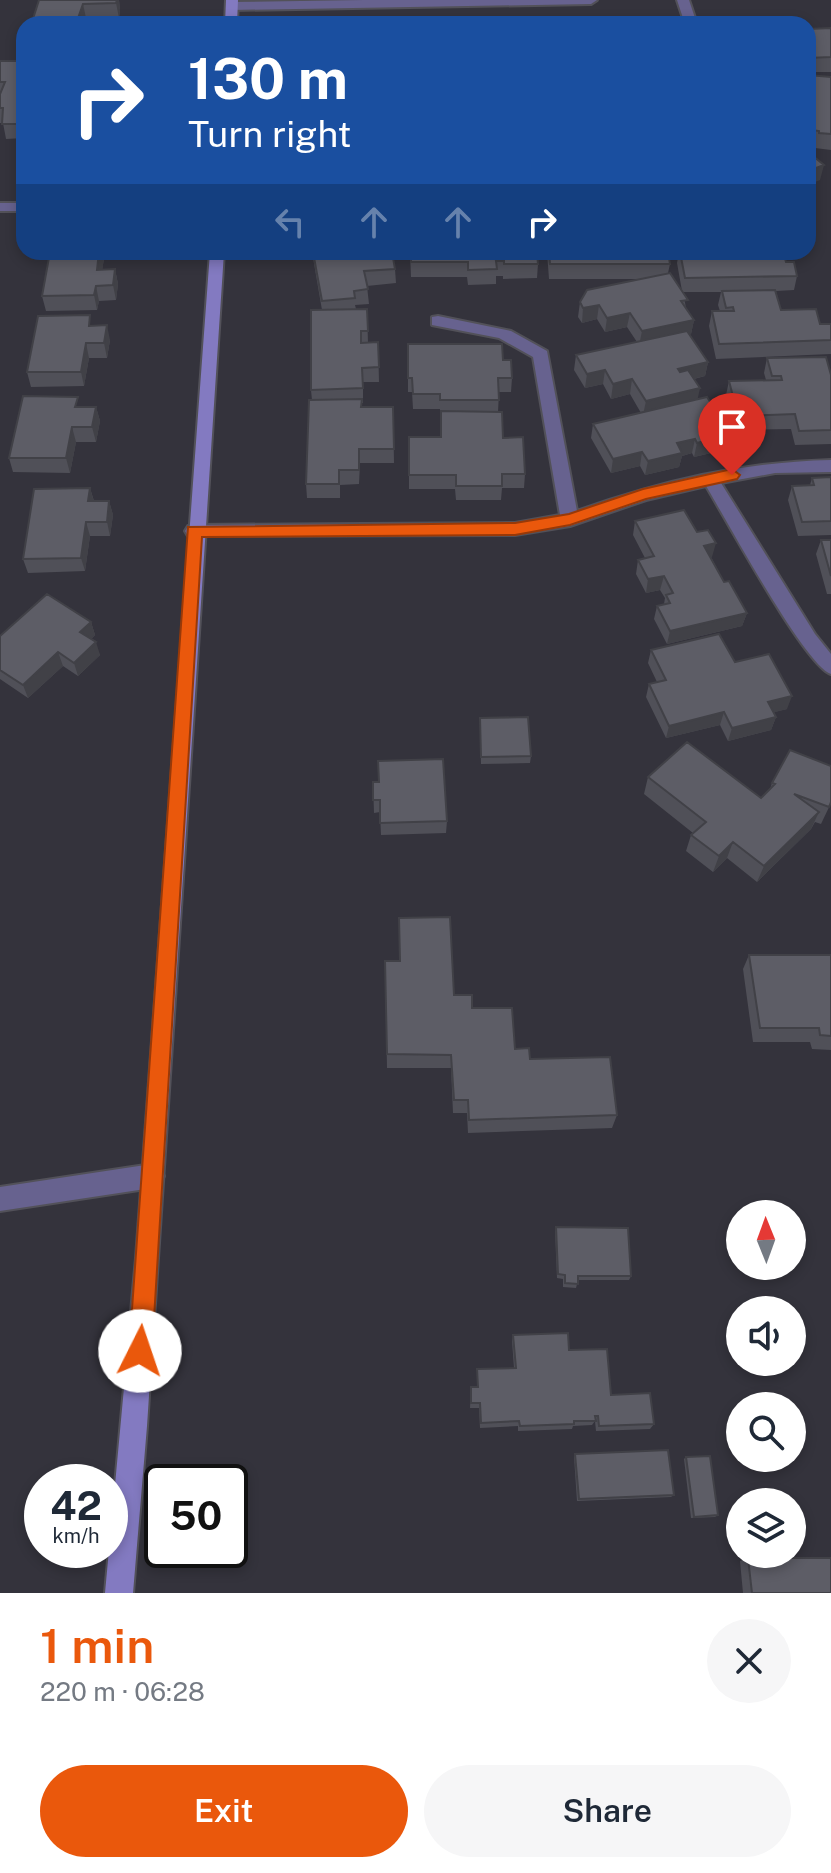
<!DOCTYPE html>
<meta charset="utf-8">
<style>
body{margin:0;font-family:"Public Sans",sans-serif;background:#f6f6f7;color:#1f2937;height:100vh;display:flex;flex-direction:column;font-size:30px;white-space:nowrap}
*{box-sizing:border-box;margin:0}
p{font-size:26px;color:#747a83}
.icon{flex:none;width:44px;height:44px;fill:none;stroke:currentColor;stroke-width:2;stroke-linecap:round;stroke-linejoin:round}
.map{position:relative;height:1593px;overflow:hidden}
.side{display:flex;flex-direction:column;background:#fff;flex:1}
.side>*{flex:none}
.guide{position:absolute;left:16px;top:16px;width:800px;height:244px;border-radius:24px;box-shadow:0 4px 12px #0003;background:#1a4fa0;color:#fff;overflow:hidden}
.needle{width:52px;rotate:359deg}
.tools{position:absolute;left:726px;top:1200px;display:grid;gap:16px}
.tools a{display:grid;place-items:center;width:80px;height:80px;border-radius:50%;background:#fff;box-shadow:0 4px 12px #0003;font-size:40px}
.speed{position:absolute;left:24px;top:1464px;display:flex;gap:16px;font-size:40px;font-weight:700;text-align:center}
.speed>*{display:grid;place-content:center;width:104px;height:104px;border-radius:50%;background:#fff;box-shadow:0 4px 12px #0003;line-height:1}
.speed small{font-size:20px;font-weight:400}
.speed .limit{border:4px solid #111;border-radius:12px;background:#fff;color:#111}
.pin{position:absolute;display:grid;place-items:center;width:68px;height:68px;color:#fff;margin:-82px -34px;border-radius:50% 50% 50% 0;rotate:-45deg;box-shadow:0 0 8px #0007}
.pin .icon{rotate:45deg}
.me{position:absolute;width:88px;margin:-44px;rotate:4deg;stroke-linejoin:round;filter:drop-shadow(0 0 6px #0008)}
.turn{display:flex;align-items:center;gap:28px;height:168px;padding:0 40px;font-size:36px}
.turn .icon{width:104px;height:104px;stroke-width:2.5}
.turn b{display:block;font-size:56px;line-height:68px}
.lanes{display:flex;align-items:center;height:76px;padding:0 40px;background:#0003;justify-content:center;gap:40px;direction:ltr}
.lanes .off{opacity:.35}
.round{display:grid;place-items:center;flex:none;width:84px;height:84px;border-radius:42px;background:#f6f6f7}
.headline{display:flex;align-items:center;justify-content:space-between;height:136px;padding:0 40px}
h1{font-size:48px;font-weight:600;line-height:60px;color:#ea580c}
.button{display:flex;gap:16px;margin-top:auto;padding:16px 40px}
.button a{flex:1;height:92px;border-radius:48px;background:#ea580c;color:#fff;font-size:32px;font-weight:600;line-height:92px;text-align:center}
.button a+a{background:#f6f6f7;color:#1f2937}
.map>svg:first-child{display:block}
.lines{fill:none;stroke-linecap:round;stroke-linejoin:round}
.service-casing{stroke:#525159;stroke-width:4}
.minor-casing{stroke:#525159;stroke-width:4}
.secondary-casing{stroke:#525159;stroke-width:4}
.service{fill:#67628f;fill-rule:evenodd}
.minor{fill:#67628f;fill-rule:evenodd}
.secondary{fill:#837ac1;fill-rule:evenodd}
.wall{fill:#505058}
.shaded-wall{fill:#414147}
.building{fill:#5d5d66;stroke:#414147;stroke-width:2}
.route{fill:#ea580c;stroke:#983908;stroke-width:2}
</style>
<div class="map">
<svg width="831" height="1593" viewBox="0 0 831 1593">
<rect width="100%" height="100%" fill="#34333c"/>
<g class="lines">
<defs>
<path id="service" d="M152 1164 160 1168 164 1176 160 1184 152 1188 0 1211V1187Z"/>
<path id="minor" d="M364 0H597L591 4 232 10 226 6 232 2Z
M677 0H689L697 24H685Z
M0 203H24V211H0Z
M438 316 511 331 547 351 577 511C661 481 742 462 831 460V472L775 473 721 483 815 634 831 654V674C805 666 725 517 706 486L646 500 570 526 515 535 188 536 185 531 188 526 194 525 515 523 560 515 533 357 499 338 432 325V317Z"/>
<path id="secondary" d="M226 0H238L237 24H225Z
M210 252H224L147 1426 133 1593H105L136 1258Z"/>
</defs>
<use href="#service" class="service-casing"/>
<use href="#minor" class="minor-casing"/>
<use href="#secondary" class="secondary-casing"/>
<use href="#service" class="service"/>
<use href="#minor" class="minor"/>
<use href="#secondary" class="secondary"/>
</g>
<path class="wall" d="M39 0H119L120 10 119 18H86L84 24H32V22Z
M831 28V72H808V29Z
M0 61H24V138L6 139 3 123H0Z
M808 75 831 77V150L815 148V145H809Z
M50 252H102L104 259 102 270 115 269 118 284 116 300 99 301 97 310 46 311 42 296Z
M312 252H392L395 269 396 283 367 286 369 304 355 305 356 309H367L368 343 378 342 379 382H363V403H362V407H393L394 463H360L359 484 340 485V498H307L306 484 312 400 311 390 322 310Z
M410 252 538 264 537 278 503 279V276H496V284L468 285 467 277H411Z
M547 252H668L670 264 668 273 682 291 677 263 679 252H783L786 262 797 276 794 290 776 291 781 310 820 324H831V354L716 359 709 326 712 311H720L718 305 721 292H683L686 308 694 320 691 334 689 335 708 362 705 376 694 379 697 399 728 449 694 457 692 453 682 456 679 467 645 475 640 466 611 473 591 438 593 424 641 413 630 394 611 399 603 384 585 388 574 370 576 355 637 342 627 327 605 332 597 319 582 323 578 317 580 302 642 279H549Z
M93 326 110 340 107 358H89L84 386 31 387 27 372Z
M408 344 503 360 512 378 511 392H499L498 412 503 438 525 474 524 488H502L501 500H456L455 489H409V437H441V414H440V409H413L412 392H408Z
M767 358 831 375V444L795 445 791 429 734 430 726 395 729 381 766 380 764 373Z
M80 407H96L100 421 96 442H76L70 473 13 472 9 458Z
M831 477V535L798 536 788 500 792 486 810 485 812 478Z
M90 488 94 501H109L113 515 110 536H90L85 571 28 573 23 559Z
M635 521 697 532 712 557H711L724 582 747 613 742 626 667 644 654 619 657 606 664 604 665 598 660 590 646 593 636 574 638 560 645 558 633 535Z
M821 540H831V594H827L816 554Z
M91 622 95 635 91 639 100 655 78 676 63 666 28 698 0 679V636Z
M651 650 735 662 787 709 774 712 776 717 771 730 728 741 720 725 666 738 646 697 649 684 657 682 648 663Z
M480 718 531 756 530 763 481 764Z
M648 777 761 798 770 789 772 783 831 803 821 824 815 822 811 829 757 882 727 858 713 872 686 851 691 835 693 833 644 794Z
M373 782 447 821 446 833 381 835 380 812 374 813Z
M749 955H831V1050L812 1049 810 1042H753L743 969Z
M385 961 454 995 472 1008 515 1049 617 1115 612 1128 468 1133 467 1113H453L451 1068H387Z
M556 1227 631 1276 629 1280H578L576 1288 563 1287V1279L557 1278 555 1231Z
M513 1335 569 1350 611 1395 654 1424 650 1429 596 1431 595 1421 592 1425 573 1426 572 1429 518 1431V1426L480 1428 479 1408H470L471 1387H477V1369L514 1368 512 1341Z
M575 1454 674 1495 671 1497 577 1501 574 1457Z
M686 1457 718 1515 715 1517 691 1518 684 1459Z
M748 1558 831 1593H743L740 1561Z"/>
<path class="shaded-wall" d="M117 0H119L120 10 119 18 116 3Z
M83 4 86 18 84 24H76Z
M824 165 820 180 808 185V171Z
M99 252H102L104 259 100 284 97 270Z
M115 269 118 284 116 300 113 285Z
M96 286 99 301 97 310 94 295Z
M599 305 597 319 582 323 583 308Z
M630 313 627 327 605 332 607 318Z
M694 320 691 334 639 346 642 331Z
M107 325 110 340 107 358 104 343Z
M86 343 89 358 84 386 81 372Z
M708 362 705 376 675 383 678 369Z
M605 370 603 384 585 388 587 374Z
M632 379 630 394 611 399 613 384Z
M700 388 697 402 643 415 646 401Z
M96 407 100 421 96 442 92 427Z
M72 427 76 442 70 473 66 458Z
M731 434 728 449 694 457 697 443Z
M695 439 692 453 682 456 679 467 645 475 648 461 677 443Z
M642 452 640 466 611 473 613 459Z
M90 488 94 502 88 501Z
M109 501 113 515 110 536 107 522Z
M86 522 90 536 85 571 81 558Z
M716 543 712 557 701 560 704 546Z
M664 576 660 590 646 593 648 579Z
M747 613 742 626 667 644 670 631Z
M91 622 95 635 84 645 80 632Z
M96 642 100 655 78 676 74 663Z
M58 652 63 666 28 698 23 685Z
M792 696 787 709 764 715 768 702Z
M724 712 720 725 666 738 669 726Z
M776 717 771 730 728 741 732 728Z
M819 812 811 829 757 882 764 866Z
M733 842 727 858 713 872 719 856Z"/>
<path class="building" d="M39 0H117L116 3 83 4 76 24H49L50 22H32Z
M619 23V24H538Z
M831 28V57L808 58V29Z
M0 61H24V124H2L3 108H0V94L5 82H0Z
M808 75 831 77V134L819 133V131L812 130V107H808Z
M808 152 824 165 808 171Z
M50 252H99L97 270 115 269 113 285 96 286 94 295 42 296Z
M313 252H392L395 269 364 271 368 289 354 291 355 298 322 301Z
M411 252H537L538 264H504V261H496L497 269 468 270V262H411Z
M549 252H668L670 264H550Z
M680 252H783L786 262H794L797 276 685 278Z
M670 273 688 300 681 301 694 320 642 331 630 313 607 318 599 305 583 308 580 302 587 290Z
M775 290 781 310 816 309 820 324H831V340L719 344 712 311H734L733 307 726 308 722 291Z
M367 309 368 331H361V343L378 342 379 367 362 368 363 388 311 390V310Z
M90 315 89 326 107 325 104 343H86L81 372H27L38 316Z
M687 331 708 362 678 369 680 372 688 370 700 388 646 401 632 379 613 384 605 370 587 374 576 355Z
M408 344H502L503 360H511L512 378H498L499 400H440V394H413L412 378H408Z
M826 357 831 375V430L799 431 795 414 738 416 729 381 782 380 781 376H772L767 358Z
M23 396 78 397 75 407H96L92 427H72L66 458H9Z
M707 397 731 434 697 443 695 439 677 443 682 453 648 461 642 452 613 459 593 424Z
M362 399 361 407H393L394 449H359V470H339V484H306L309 400Z
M441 411 502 412 503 438 523 437 525 474H502V486H456V475H409V437H441Z
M831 477V521L802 522 792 486 814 485 812 478Z
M90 488 88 501H109L107 522H86L81 558 23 559 34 489Z
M684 510 697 532 708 530 716 543 704 546 724 582 729 581 747 613 670 631 657 606 670 603 666 595 673 593 664 576 648 579 638 560 654 556 635 521Z
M821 540H831V576Z
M47 594 91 622 80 632 96 642 74 663 58 652 23 685 0 670V636Z
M719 634 735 662 769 654 792 696 768 702 776 717 732 728 724 712 669 726 649 684 666 680 651 650Z
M528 717 531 756 481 757 480 718Z
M687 742 761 798 775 784 772 783 790 750 831 766V802L829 807 794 794 819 812 764 866 733 842 719 856 691 835 706 822 648 777Z
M443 759 447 821 380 823V800H373V782H379L378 761Z
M450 917 454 995H472V1008H512L515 1049 529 1048 530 1059 610 1057 617 1115 469 1120 468 1100H454L451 1055 387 1054 385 961H400L399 918Z
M749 955H831V1036L820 1035 819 1028H760Z
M556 1227 628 1228 631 1276H578V1284L565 1283V1275L558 1274Z
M568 1333 569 1350 607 1349 611 1395 650 1393 654 1424 599 1426 598 1416H595L596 1421H574V1424L520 1426 519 1421 481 1423 480 1403H471V1387H478L477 1369 516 1368 513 1335Z
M668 1450 674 1495 579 1499 575 1454Z
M710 1456 718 1515 694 1517 686 1457Z
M748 1558H831V1593H752Z"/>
<path class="route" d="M732 469 740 475 737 479 646 499 570 525 515 535 202 537 152 1351 148 1359 140 1362 132 1359 129 1351 188 527 515 523 569 514 643 489Z"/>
</svg>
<div class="tools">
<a><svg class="needle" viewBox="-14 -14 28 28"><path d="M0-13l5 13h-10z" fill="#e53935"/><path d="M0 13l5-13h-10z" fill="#747a83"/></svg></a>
<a><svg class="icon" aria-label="sound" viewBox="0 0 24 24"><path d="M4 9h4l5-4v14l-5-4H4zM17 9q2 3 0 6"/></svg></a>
<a><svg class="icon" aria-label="search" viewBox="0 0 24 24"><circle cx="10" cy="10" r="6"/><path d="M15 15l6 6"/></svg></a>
<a><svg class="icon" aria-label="layers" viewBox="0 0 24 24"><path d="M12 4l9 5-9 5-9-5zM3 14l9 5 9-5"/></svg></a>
</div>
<div class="speed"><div>42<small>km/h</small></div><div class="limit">50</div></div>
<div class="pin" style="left:732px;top:475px;background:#d93025"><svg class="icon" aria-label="arrive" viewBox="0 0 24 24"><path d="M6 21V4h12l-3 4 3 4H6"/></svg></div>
<svg class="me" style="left:140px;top:1351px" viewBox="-20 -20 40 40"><circle r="19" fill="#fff"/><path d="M0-13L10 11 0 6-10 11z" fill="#ea580c"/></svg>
<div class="guide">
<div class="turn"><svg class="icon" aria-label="right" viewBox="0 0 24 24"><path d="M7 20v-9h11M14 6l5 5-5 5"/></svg><div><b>130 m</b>Turn right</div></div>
<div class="lanes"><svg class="icon off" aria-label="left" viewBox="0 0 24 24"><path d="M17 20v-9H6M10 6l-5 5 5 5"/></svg><svg class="icon off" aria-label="ahead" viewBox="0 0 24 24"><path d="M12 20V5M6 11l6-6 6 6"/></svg><svg class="icon off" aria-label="ahead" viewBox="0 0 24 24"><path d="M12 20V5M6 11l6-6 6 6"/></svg><svg class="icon" aria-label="right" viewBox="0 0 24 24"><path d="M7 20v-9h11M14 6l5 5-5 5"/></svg></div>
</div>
</div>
<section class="side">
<div class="headline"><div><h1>1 min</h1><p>220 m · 06:28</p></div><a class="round"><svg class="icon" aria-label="close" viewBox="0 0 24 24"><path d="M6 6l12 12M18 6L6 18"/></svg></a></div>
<div class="button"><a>Exit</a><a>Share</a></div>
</section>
